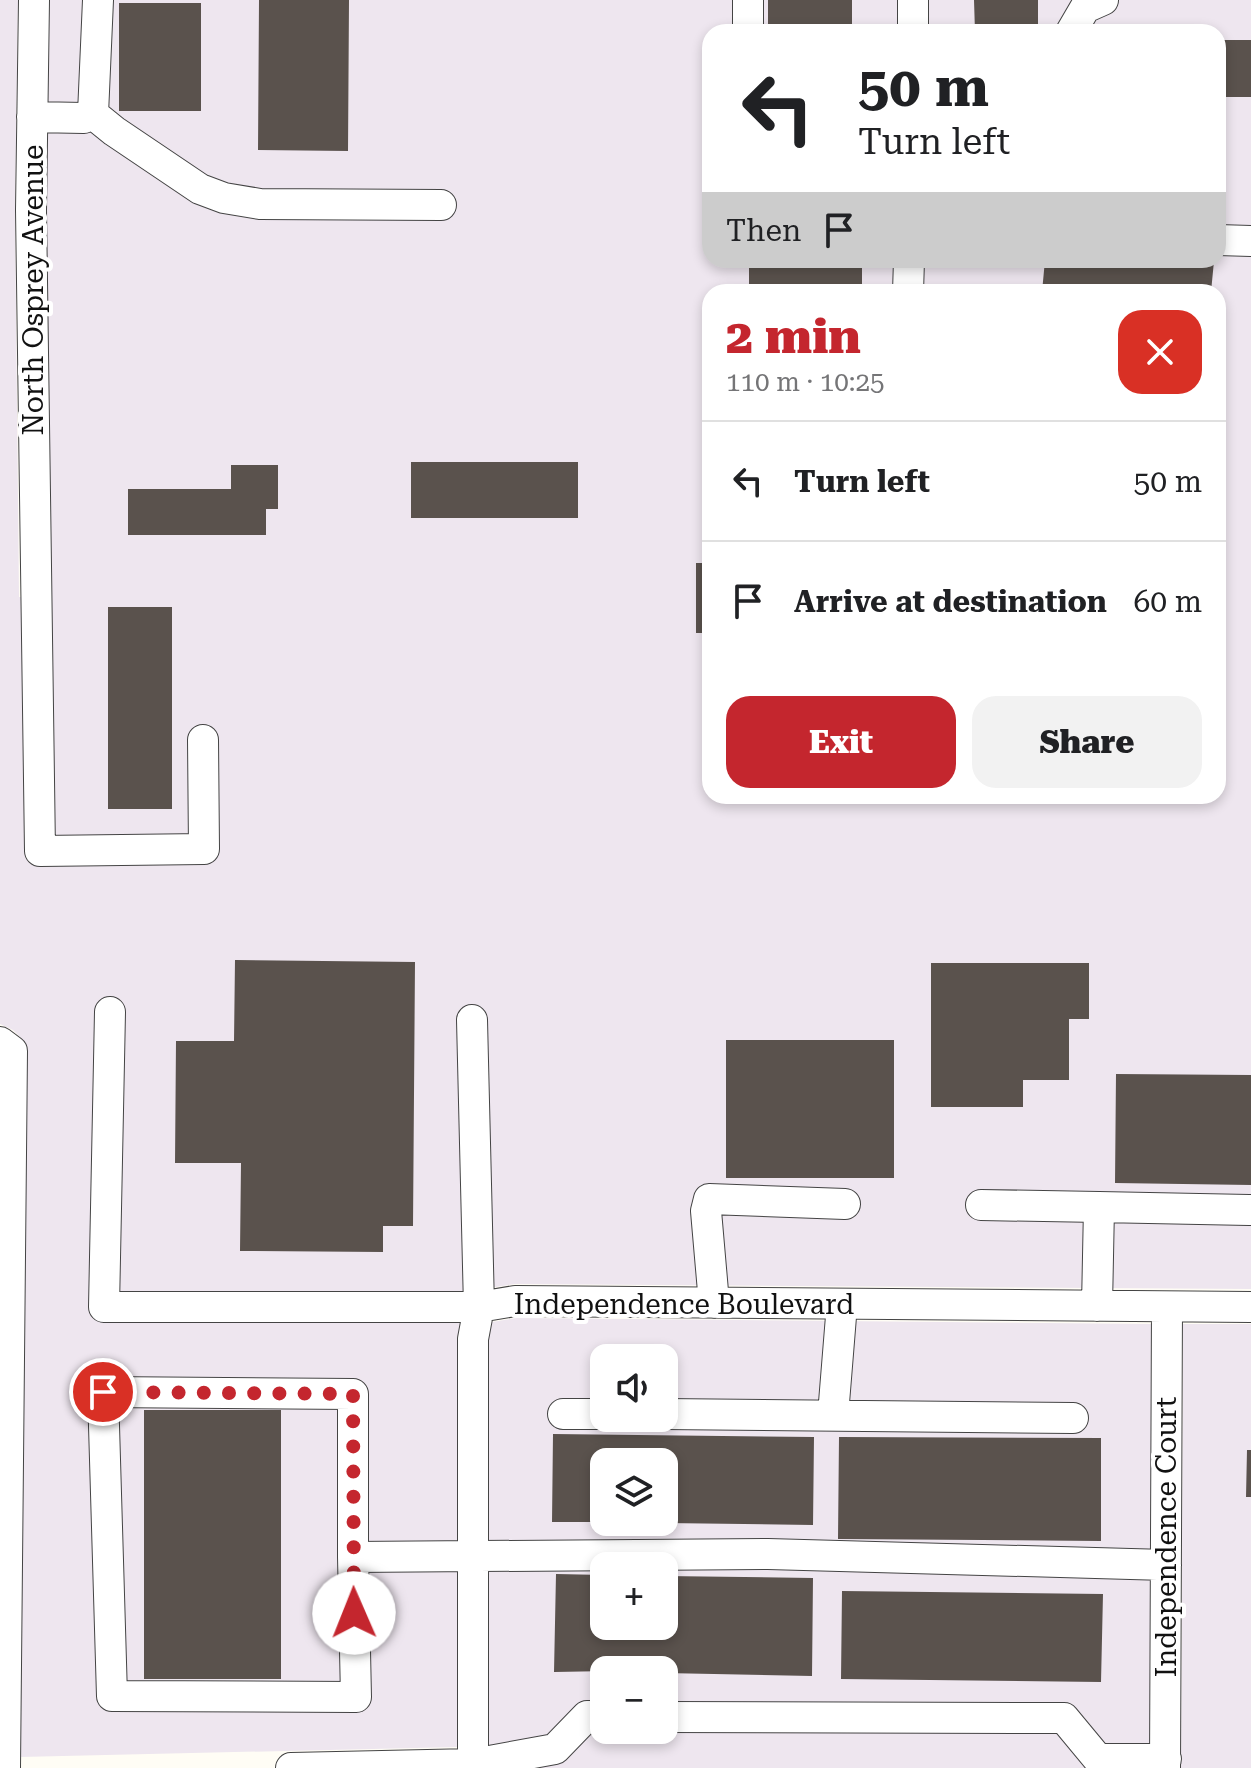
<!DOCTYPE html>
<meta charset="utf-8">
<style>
body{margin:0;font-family:"Roboto Serif",serif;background:#f2f2f2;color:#202124;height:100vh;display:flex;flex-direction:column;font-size:30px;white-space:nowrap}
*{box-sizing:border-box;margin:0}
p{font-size:26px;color:#757577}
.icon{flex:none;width:44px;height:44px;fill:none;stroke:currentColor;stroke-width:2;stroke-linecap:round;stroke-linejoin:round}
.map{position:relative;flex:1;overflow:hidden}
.side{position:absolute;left:702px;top:284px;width:524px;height:520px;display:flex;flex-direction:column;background:#fff;border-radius:24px;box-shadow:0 4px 12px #0003}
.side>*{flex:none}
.top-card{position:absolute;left:702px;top:24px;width:524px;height:244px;border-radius:24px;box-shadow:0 4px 12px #0003;background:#fff;color:#202124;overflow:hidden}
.tools{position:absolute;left:590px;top:1344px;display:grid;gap:16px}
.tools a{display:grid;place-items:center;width:88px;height:88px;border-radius:16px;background:#fff;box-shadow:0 4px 12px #0003;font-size:40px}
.pin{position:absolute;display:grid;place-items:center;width:68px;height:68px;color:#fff;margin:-34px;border:4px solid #fff;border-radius:50%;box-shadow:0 2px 8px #0007}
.me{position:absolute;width:88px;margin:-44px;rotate:359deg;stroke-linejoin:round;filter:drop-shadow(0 0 6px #0008)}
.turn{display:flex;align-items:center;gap:28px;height:168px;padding:0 24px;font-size:36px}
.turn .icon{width:104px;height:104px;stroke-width:2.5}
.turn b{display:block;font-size:56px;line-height:68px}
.then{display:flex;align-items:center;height:76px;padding:0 24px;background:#0003;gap:16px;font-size:30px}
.round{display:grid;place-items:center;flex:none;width:84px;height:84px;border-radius:24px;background:#f2f2f2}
.headline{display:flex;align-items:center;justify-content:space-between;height:136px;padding:0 24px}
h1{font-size:48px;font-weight:800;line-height:60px;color:#c4262e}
.action{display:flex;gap:16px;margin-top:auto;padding:16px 24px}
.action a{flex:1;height:92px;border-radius:24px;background:#c4262e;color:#fff;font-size:32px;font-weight:800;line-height:92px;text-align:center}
.action a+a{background:#f2f2f2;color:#202124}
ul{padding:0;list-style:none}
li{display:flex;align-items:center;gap:24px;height:120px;padding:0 24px;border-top:2px solid #e0e0e0}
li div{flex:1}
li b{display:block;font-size:30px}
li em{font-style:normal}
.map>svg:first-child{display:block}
.industrial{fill:#eee6ef;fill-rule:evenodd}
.building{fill:#5a524d}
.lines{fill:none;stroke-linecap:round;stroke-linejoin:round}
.minor-casing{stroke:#444;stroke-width:32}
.minor{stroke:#fff;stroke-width:30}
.route{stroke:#c4262e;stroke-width:14;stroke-dasharray:0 25.2}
.labels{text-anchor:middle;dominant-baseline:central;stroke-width:8;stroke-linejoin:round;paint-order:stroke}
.street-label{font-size:28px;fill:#111;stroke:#fff}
</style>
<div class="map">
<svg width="1251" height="1768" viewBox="0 0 1251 1768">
<rect width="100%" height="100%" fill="#fffdf5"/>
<path class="industrial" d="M0 0H18L15 210 19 597H49L46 210 49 0H898V32H710V260H894L893 292H710V796H1218V292H924V260H1218V32H928L929 0H1251V1289L515 1284 477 1290 465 1303 458 1339V1747L20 1757 27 1051 22 1039 13 1030 0 1024Z
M516 1318 1152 1324 1150 1768H489L488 1341 492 1322ZM604 1358H664V1418H604ZM604 1462H664V1522H604ZM604 1566H664V1626H604ZM604 1670H664V1730H604Z
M1183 1324H1251V1768H1181Z"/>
<path class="building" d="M259 0H349L348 151 258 150Z
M768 0H852V32H768Z
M974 0H1038V32H975Z
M119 3H201V111H119Z
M1218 40H1251V97H1218Z
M1045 260 1214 261 1211 292H1042Z
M749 267H862V292H749Z
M411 462H578V518H411Z
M231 465H278V509H266V535H128V489H231Z
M696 563H710V633H696Z
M108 607H172V809H108Z
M235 960 415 962 413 1226H383V1252L240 1251 241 1163H175L176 1041H234Z
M931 963H1089V1019H1069V1080H1023V1107H931Z
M726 1040H894V1178H726Z
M1116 1074 1251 1075V1185L1115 1183Z
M144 1410H281V1679H144Z
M553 1434 814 1437 813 1525 664 1523V1462H604V1522H552Z
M839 1437 1101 1438V1541L838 1539Z
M1247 1450H1251V1497H1246Z
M556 1574 604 1575V1626H664V1576L813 1578 812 1676 664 1673V1670L554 1672Z
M842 1591 1103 1594 1101 1682 841 1679Z"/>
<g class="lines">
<defs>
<path id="minor" d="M34 0 31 210 40 851 204 849 203 740
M748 0V32
M913 32V0
M1071 32 1085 8 1103 0
M93 114 114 131 200 189 224 198 260 204 441 205
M32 117 84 118 93 114 98 0
M1218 240 1251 241
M908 292 909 260
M110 1012 104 1307H479L472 1020
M0 1042 12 1051 5 1768
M981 1205 1099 1207
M714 1303 706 1211 709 1199 845 1204
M1097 1306 1099 1207 1249 1210
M103 1392 353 1394V1557L356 1697 112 1696Z
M563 1414H604
M664 1414 1073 1418
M833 1415 842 1304
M353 1557 768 1554 1166 1565
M664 1717 1064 1718 1098 1759H1166
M291 1768 473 1764 555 1749 587 1716H604
M473 1768V1339L479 1307 515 1301 1251 1307
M1165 1768 1167 1307"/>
</defs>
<use href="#minor" class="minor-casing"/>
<use href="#minor" class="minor"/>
</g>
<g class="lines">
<path class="route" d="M103 1392 353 1394 354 1613"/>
</g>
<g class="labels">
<g class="street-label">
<text transform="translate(33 290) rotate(-90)">North Osprey Avenue</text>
<text x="684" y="1304">Independence Boulevard</text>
<text transform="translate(1166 1537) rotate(-90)">Independence Court</text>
</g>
</g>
</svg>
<div class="tools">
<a><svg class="icon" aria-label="sound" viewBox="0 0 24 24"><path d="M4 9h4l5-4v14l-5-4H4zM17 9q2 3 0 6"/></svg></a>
<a><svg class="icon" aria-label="layers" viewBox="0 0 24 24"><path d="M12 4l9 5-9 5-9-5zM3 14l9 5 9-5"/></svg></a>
<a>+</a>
<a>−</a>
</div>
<div class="pin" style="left:103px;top:1392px;background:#d93025"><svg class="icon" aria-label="arrive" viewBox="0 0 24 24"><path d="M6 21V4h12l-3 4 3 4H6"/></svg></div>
<svg class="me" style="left:354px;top:1613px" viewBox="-20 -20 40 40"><circle r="19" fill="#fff"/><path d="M0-13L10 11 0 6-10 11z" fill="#c4262e"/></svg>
<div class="top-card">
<div class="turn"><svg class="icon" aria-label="left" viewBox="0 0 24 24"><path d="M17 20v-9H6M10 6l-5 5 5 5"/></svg><div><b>50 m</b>Turn left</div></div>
<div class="then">Then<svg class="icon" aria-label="arrive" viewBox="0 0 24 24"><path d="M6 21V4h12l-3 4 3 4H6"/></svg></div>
</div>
<section class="side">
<div class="headline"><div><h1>2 min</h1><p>110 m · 10:25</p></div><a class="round" style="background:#d93025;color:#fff"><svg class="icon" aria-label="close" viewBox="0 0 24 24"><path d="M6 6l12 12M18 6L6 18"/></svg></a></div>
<ul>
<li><svg class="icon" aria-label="left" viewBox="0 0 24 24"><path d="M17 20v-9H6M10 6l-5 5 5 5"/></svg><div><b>Turn left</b></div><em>50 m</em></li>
<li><svg class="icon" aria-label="arrive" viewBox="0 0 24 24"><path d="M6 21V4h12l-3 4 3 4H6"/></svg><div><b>Arrive at destination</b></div><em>60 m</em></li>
</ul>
<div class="action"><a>Exit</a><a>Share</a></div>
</section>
</div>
